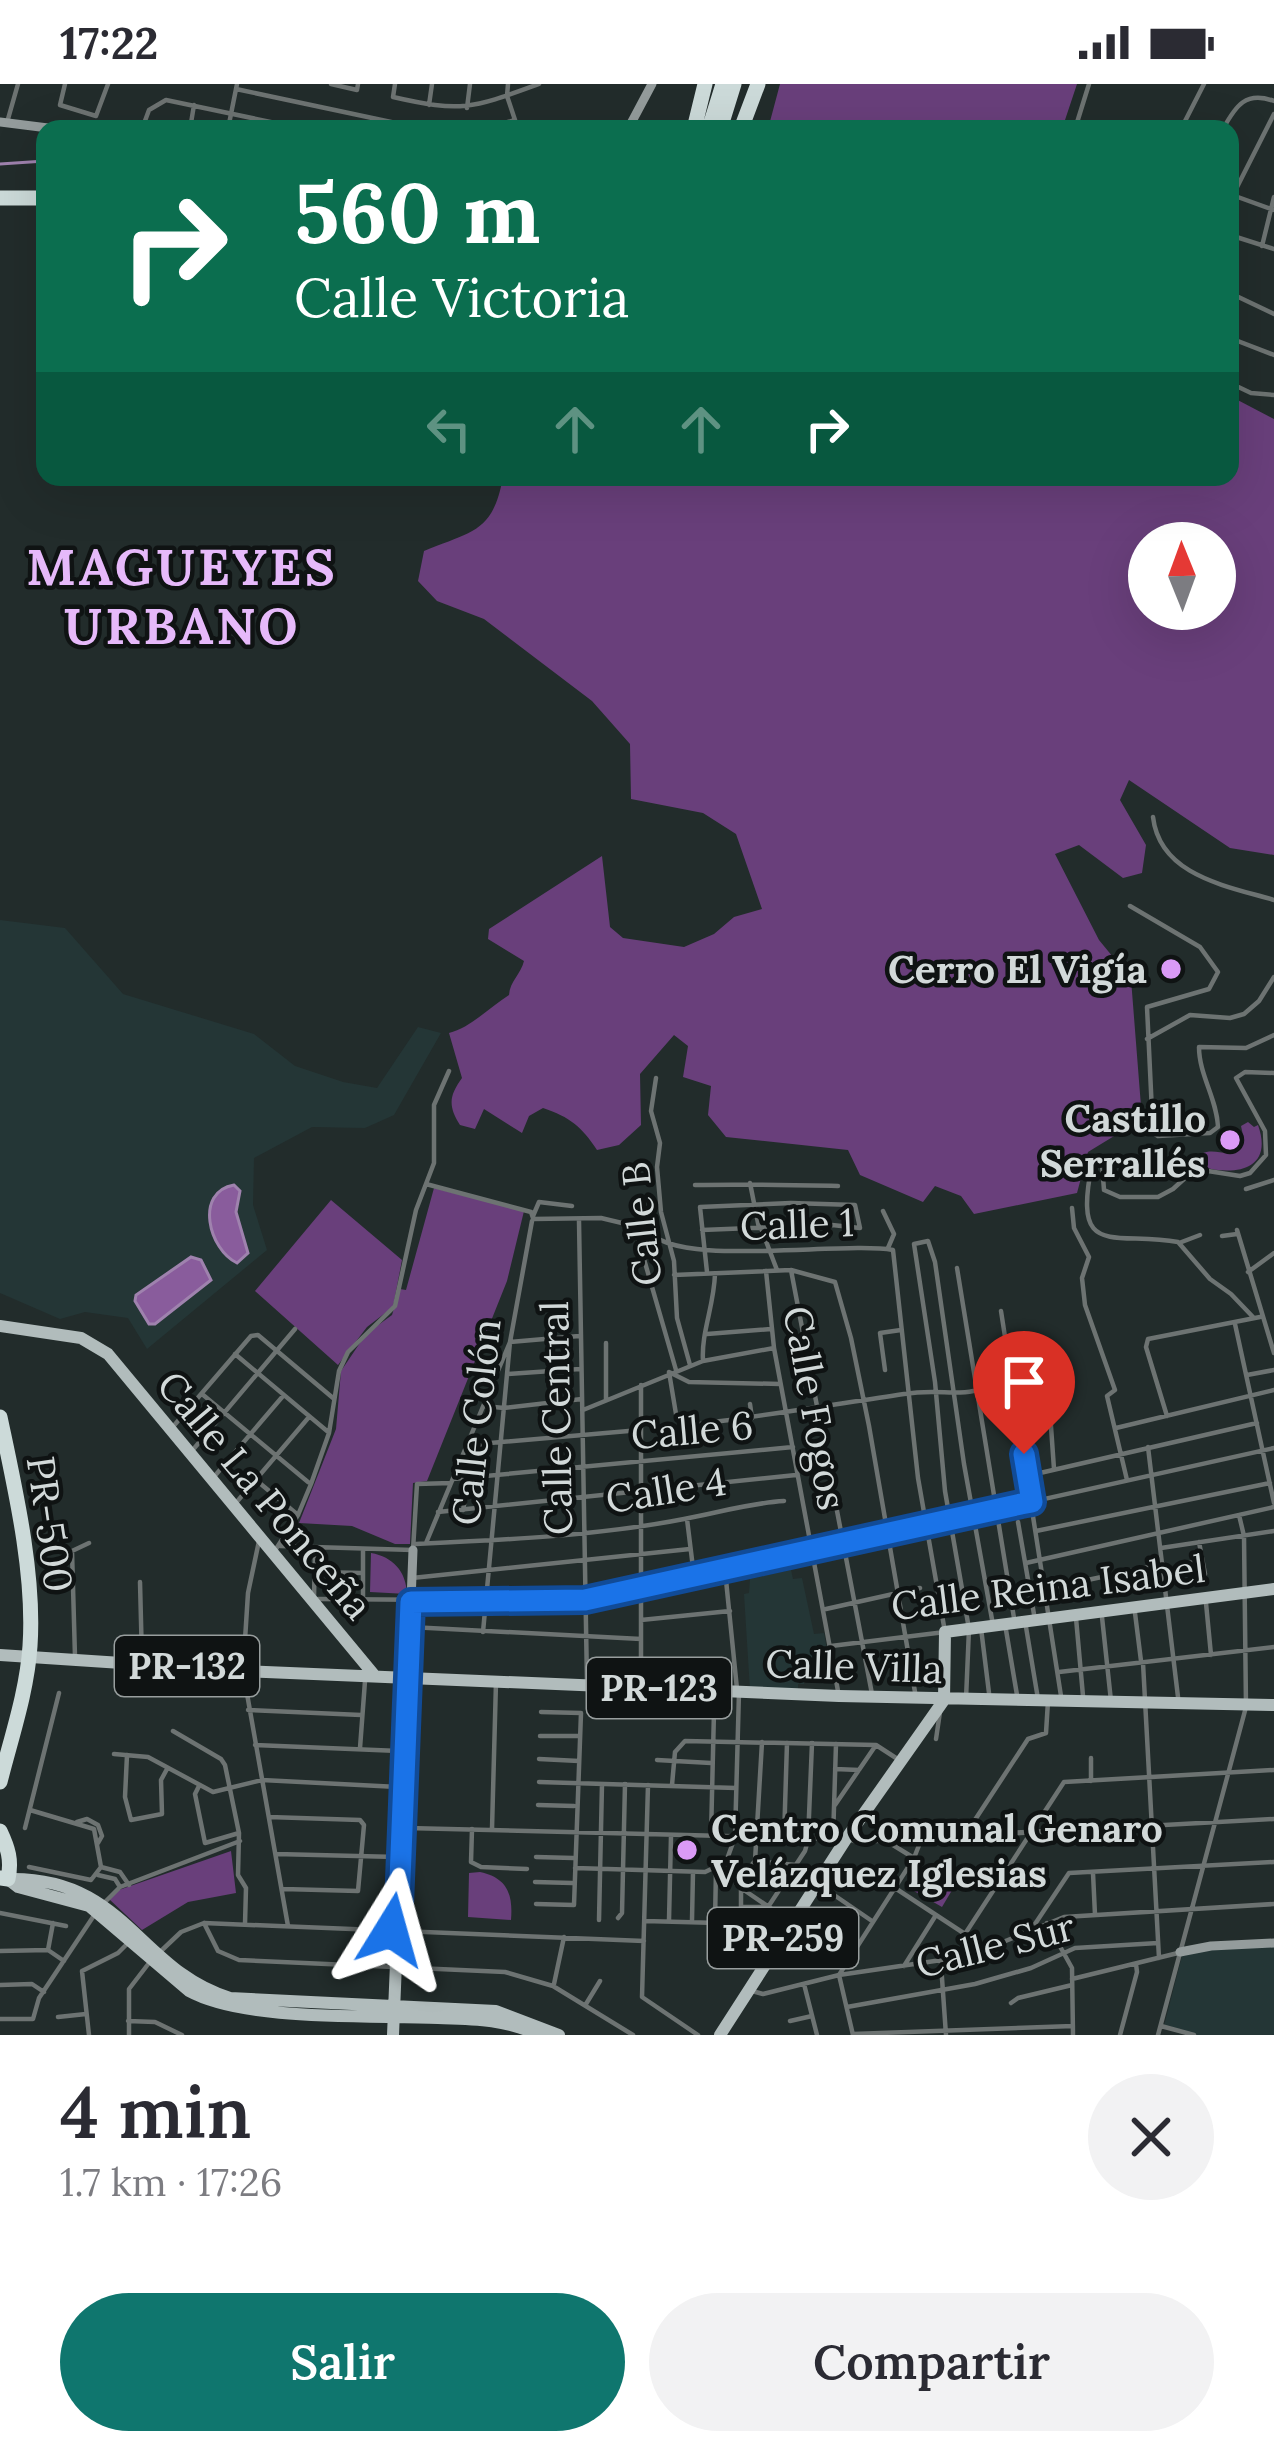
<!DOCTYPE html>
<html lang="es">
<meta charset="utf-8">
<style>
body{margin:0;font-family:Lora,serif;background:#f2f2f3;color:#2b2b33;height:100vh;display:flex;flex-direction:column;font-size:45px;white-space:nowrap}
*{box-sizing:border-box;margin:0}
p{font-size:39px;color:#7c7c81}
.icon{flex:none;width:66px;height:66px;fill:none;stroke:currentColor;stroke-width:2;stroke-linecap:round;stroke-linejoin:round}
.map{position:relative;height:1951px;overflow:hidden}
.side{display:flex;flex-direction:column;background:#fff;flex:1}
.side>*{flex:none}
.top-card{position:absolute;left:36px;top:36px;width:1203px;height:366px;border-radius:24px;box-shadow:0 12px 48px #0002;background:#0b6e4f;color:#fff;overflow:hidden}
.needle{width:78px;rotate:359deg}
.buttons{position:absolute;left:1128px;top:438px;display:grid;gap:24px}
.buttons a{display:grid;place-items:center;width:108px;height:108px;border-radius:50%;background:#fff;box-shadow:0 12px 48px #0002;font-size:60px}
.pin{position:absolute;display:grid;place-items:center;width:102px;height:102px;color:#fff;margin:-123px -51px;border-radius:50% 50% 50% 0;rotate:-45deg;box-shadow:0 0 12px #0007}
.pin .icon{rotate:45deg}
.me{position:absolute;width:132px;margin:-66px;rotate:8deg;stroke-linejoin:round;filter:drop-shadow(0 0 9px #0008)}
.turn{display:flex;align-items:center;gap:42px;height:252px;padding:0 60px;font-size:54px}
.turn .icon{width:156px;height:156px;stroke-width:2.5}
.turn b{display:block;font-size:84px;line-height:102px}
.lanes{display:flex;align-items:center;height:114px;padding:0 60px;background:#0003;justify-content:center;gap:60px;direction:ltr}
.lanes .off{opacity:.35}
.round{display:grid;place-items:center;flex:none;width:126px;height:126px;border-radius:63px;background:#f2f2f3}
.summary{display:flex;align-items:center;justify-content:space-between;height:204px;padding:0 60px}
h1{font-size:72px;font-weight:600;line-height:90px}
.button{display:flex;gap:24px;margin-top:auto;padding:24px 60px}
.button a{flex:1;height:138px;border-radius:72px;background:#0f766e;color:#fff;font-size:48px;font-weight:600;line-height:138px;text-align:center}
.button a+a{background:#f2f2f3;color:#2b2b33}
.status{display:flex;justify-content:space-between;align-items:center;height:84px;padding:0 60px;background:#fff;direction:ltr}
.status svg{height:33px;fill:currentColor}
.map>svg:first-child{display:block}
.built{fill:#243636}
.green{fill:#693f7b;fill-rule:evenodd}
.water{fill:#895c9c;stroke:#9f82ae;stroke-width:3}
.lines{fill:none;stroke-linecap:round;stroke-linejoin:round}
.stream{stroke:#9f82ae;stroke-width:3}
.street{stroke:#6d7372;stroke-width:4.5}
.secondary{stroke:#949c9c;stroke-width:9}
.primary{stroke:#b1bcbc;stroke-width:12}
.highway{stroke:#ccdad9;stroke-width:15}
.route-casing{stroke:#114b97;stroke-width:30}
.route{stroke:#1a73e8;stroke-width:21}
.poi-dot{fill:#da9af6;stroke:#0f1313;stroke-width:4.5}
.labels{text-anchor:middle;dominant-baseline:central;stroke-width:9;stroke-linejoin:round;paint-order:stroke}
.shield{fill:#0f1313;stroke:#989e9e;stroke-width:3}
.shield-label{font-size:36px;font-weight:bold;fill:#d2d9d9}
.poi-label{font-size:39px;font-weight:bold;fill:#d2d9d9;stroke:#0f1313;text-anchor:end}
.street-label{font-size:39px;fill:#d2d9d9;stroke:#0f1313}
.district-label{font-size:51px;font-weight:bold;letter-spacing:3px;fill:#e6b9fa;stroke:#0f1313}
</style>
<div class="status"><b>17:22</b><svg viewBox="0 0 49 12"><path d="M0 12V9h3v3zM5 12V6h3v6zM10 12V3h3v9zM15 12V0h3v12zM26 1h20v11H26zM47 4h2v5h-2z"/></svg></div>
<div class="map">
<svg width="1274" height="1951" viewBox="0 0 1274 1951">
<rect width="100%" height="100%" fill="#222c2b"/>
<path class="built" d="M0 836 65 844 123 910 254 950 295 982 343 998 377 1004 418 943 441 949 394 1031 365 1044 312 1043 254 1074 253 1121 267 1166 147 1265 128 1234 85 1228 60 1235 0 1209Z
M791 1486 793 1495 802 1494 814 1550 824 1549 829 1577 809 1580V1591H804V1600H798V1608L750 1606 744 1510 749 1509 750 1495Z
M1274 1862V1951H1195L1164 1942 1182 1872 1208 1866Z"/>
<path class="green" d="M780 0H1077L1062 45H768Z
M1230 312 1274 335V771L1230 764 1129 696 1120 716 1146 761 1142 789 1123 794 1079 761 1055 770 1099 856 1131 895 1142 1035 1088 1068 1077 1109 974 1130 961 1112 935 1102 923 1118 860 1091 848 1066 726 1053 708 1031 711 1002 683 993 688 962 674 951 640 990 641 1041 619 1061 597 1066C582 1043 570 1033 543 1024L529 1032 522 1049 484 1025 475 1045 460 1041C448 1022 449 1012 462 994L449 949C470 944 490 923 509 911 510 897 521 890 524 877L488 855 489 845 602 772 610 843 623 854 684 863 714 850 734 833 762 825 736 750 703 729 631 715 630 660 592 617 484 535 437 517 418 497 424 467C472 447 493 449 503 393H1230ZM1149 459H1215V525H1149Z
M1248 1038 1254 1043 1258 1041C1274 1086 1235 1092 1203 1083L1201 1070C1215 1063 1226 1074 1238 1066L1244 1056 1241 1042Z
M434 1104 524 1127 507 1197 427 1397 413 1399 410 1460H395L352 1442 299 1439 336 1345 341 1287 366 1250 392 1231 400 1205 406 1206Z
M331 1116 402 1176 393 1223 367 1243 338 1281 255 1207Z
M371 1469C393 1473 406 1487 407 1510L370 1508Z
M231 1767 236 1809 188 1818 142 1846 109 1815 116 1807Z
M936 1783 961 1791 942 1823 907 1803 922 1789Z
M480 1788C508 1794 513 1811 511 1836L468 1833 469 1789Z"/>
<path class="water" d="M234 1101 240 1107 236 1128 248 1169 237 1179C209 1166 194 1108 234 1101Z
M191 1173 201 1176 211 1196 155 1240H149L135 1217 136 1211Z"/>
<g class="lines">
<path class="stream" d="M0 80 45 77"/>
<path class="street" d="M65 0 60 21 96 32 108 0
M331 0 357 6 358 0
M395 0 393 13C463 29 473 24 539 0
M508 0 507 12 518 45
M236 5 424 45
M429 21 432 0
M467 24 470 0
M8 35 18 0
M142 45 149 26 166 16 304 45
M190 45 194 21
M228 45 237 0
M483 45 515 36
M561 45 596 40 601 45
M1075 45 1089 0
M1181 45 1204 0
M1223 45C1236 21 1246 7 1274 17
M1233 111 1274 30
M1235 112 1274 126
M1230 151 1274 165
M1262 162 1274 113
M1230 209 1274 230
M1230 254 1274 271
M1230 299 1251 309 1274 311
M1153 733C1160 792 1227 802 1274 816
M1130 822 1200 863 1218 888 1209 905 1147 923 1153 1049 1158 1052 1210 1049 1218 1043C1217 1015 1199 991 1199 963L1246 964 1274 951
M1147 955 1190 931 1230 934 1244 930 1259 917 1274 893
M656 994 651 1027 660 1059 657 1083 661 1128 674 1177 677 1234 690 1281
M750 1099 759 1144
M426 1100 531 1128 533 1134
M695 1101C745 1100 789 1101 838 1102
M1246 1105 1274 1096
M1072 1124 1074 1144 1089 1173 1082 1194 1085 1221 1115 1306 1107 1312 1127 1396
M883 1127 894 1150 888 1164
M533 1132 539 1118 572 1122
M533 1135 601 1134 647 1145C671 1185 842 1157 893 1166L918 1394 945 1548 831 1562
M579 1137 587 1599
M635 1144 676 1286
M761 1144 777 1186
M702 1146 832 1141 860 1144 855 1121 791 1119 700 1123 707 1188
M1237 1146 1274 1269
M1222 1152 1237 1150
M1179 1159 1200 1151
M957 1184 1014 1534
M791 1186 872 1610
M766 1187 774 1264 838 1607
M1248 1188 1274 1169
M674 1191 791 1186 835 1198 851 1254 869 1342 915 1608
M1001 1227 1061 1612
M1253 1233 1231 1210 1210 1195 1178 1158C1110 1147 1073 1175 1092 1080L1097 1076 1102 1080 1104 1106 1120 1113H1158L1173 1105 1195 1085 1240 1092 1250 1089 1266 1071 1265 1047 1236 994 1245 988 1274 989
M1235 1240 1274 1419
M707 1250 771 1245
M1005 1256 1040 1254 1049 1314 1054 1385
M235 1270 327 1347
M703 1277C701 1249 714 1222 715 1190
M885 1286 880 1249 901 1246
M669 1288 676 1330 683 1342C757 1333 830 1321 904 1310 952 1302 962 1321 1011 1290
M669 1288 689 1298 780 1300
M508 1290 580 1285
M1247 1291 1274 1286
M641 1301V1601
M202 1310 308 1398
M606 1316V1259
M750 1320 752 1334
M484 1322 504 1324 582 1315
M583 1326 703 1277 774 1264
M1167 1332 1146 1263 1148 1255 1260 1233
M1116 1344 1274 1306
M171 1345 251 1252 258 1251 333 1314
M467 1361 640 1346
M1148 1363 1178 1613
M191 1368 295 1245
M1027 1392 1257 1339
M213 1394 283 1312
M453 1395 793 1363
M256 1396 298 1431
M235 1420 309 1333
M463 1426 469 1395 482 1362
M438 1428 796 1391
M687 1435 694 1492
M1018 1438 1035 1536
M1036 1447 1270 1399
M259 1457 248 1509 243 1587 288 1842
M1199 1458 1205 1490
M426 1459 510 1258 579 1252
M414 1460C502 1456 597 1452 684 1435 717 1429 749 1419 784 1417
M280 1462 413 1466 417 1400 451 1399
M1161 1464 1274 1447
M274 1468 298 1431 311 1400 329 1349 339 1287 348 1268 395 1222 416 1126 434 1079V1021L449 987
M1026 1479 1274 1423
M1185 1480 1202 1476
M725 1486 737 1605
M314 1488 362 1489
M412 1494 690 1465
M140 1498 142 1576
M1045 1505 1163 1480
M363 1513V1465
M314 1514 315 1466
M318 1515 585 1517 1274 1364
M1206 1519 1211 1571
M826 1525 920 1504
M1135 1529 1141 1577
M1102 1533 1111 1617
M1076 1534 1083 1612
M641 1536 730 1527
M410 1543 641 1555
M1026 1543 1038 1615
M981 1544 989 1609
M1006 1546 1017 1611
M483 1548 510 1258 532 1137
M75 1573 72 1467 89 1459
M1143 1579 1159 1874
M1059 1588 1274 1563
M966 1615 969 1545 945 1407 935 1298 914 1160 928 1157 935 1178 964 1380 993 1541
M248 1626 361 1631
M173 1647 221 1675 225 1681 239 1749 238 1791 246 1804 245 1840
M540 1652H580
M936 1655 940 1628
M255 1661 399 1667
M360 1664 365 1597
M114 1670 148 1673 213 1708 262 1696 398 1703
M127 1671 125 1713 131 1736 162 1730 161 1696 167 1685
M1091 1674V1697
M539 1675 579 1677
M657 1676 711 1679
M835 1685 859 1686
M539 1698 736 1704
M648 1701 642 1913 698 1951
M672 1701 675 1668 685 1657 876 1661 896 1674
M199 1702 195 1710 205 1759 239 1749
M538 1721 574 1722
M835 1721 876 1661
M269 1733 360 1736 364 1741 358 1807 283 1805
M77 1738 87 1735 98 1741 102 1752 98 1759
M25 1744 59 1609
M407 1744 839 1755
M472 1745 471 1778 481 1783 527 1785
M492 1745 496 1598
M967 1748 1028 1655 1046 1649 1048 1617
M711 1752 714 1627
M784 1755 787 1659
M833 1755 836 1660
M851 1756 858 1758 1274 1735
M852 1756 1068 1746
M888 1758 914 1774
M276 1770 397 1773
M536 1773 573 1774
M755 1777 796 1781
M720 1782 741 1804 788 1836
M29 1783 91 1796 101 1783 94 1745 30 1726
M101 1783 120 1788 129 1801
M752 1783 781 1803
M575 1784 705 1788 726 1778 735 1753 739 1608
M1093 1789 1095 1831
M98 1791 115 1795 120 1803
M535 1798 572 1799
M736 1800 755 1777 762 1658
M818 1800 872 1837
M741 1804V1823H768L805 1767 808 1756 812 1659
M895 1804 965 1850
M536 1820 574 1821 581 1629 541 1628
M102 1821 120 1803 240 1757
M0 1829 66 1842
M618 1834 622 1829 625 1700
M599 1836 602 1700
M669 1836 671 1752
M692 1836 693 1788
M645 1837 790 1841
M715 1838 716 1784
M204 1839 218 1867 239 1876 505 1888 553 1902 633 1951
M1047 1839 1072 1884 1073 1951
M1033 1843 1069 1789 1274 1778
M48 1866 53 1839
M0 1867 48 1866 64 1877
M161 1867 181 1848 204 1839 644 1857
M969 1872 965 1850 1064 1698 1274 1686
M941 1880 946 1951
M904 1882 936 1831
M1072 1895 1178 1869
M554 1900 564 1853
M804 1900 817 1951
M0 1901 32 1900 44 1908
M752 1907 763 1910 839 1891 969 1872 1064 1833 1274 1820
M1011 1919 1018 1914 1072 1901
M586 1920 600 1897
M847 1923 975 1900 1031 1884 1075 1864 1158 1859
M58 1933 86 1930
M0 1935H33L39 1914 95 1830
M128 1937 155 1938 182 1951
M790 1937 812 1932
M1161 1942 1194 1951
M853 1950 1073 1942
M89 1951 82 1887 118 1869 130 1857
M129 1951V1905L149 1879
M853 1951 839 1891 914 1774 923 1751
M1120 1951 1137 1888 1136 1880
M1158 1951 1246 1623 1244 1452 1239 1431"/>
<path class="secondary" d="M0 38 56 45
M628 45 652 0
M408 1594 413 1466
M1180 1868 1211 1862 1274 1859"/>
<path class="primary" d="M0 1242 81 1254 108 1270 375 1592
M0 1571 243 1587 839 1612 1274 1621
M944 1616 945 1548 1274 1505
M8 1795C125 1792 138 1886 230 1914L496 1927 559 1951
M9 1796 18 1803 89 1822 189 1907C246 1938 370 1931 438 1934 473 1935 506 1935 538 1951
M393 1951 408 1594
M720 1951 846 1755 944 1616"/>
<path class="highway" d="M694 45 705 0
M709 45 723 0
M720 45 734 0
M741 45 758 0
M0 114H45
M0 1333C15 1404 35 1490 30 1562 27 1608 11 1654 0 1698
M0 1747C8 1764 12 1776 8 1795L0 1794"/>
</g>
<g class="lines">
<defs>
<path id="route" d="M391 1846H398L411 1518 585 1516 1021 1420 1032 1418 1024 1370"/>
</defs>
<use href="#route" class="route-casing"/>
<use href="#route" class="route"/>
</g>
<g class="poi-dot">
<circle cx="1171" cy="885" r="12"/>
<circle cx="1230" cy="1056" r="12"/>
<circle cx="687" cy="1766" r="12"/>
</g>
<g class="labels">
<g class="shield">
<rect x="115" y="1552" width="144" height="60" rx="9"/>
<rect x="587" y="1574" width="144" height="60" rx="9"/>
<rect x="708" y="1824" width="150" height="60" rx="9"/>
</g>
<g class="shield-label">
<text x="187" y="1582">PR-132</text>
<text x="659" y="1604">PR-123</text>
<text x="783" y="1854">PR-259</text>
</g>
<g class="poi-label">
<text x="1147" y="885">Cerro El Vigía</text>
<text x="1206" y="1034">Castillo<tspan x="1206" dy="45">Serrallés</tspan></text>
<text x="711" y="1744" text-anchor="start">Centro Comunal Genaro<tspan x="711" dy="45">Velázquez Iglesias</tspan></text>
</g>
<g class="street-label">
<text transform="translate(641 1140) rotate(-96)">Calle B</text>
<text transform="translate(797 1140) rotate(-2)">Calle 1</text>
<text transform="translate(815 1324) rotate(80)">Calle Fogos</text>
<text transform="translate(556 1334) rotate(-91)">Calle Central</text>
<text transform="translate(476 1338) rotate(-84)">Calle Colón</text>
<text transform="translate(692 1346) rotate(-5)">Calle 6</text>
<text transform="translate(666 1406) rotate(-9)">Calle 4</text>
<text transform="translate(265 1411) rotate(50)">Calle La Ponceña</text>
<text transform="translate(50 1440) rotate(82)">PR-500</text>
<text transform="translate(1048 1503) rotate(-7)">Calle Reina Isabel</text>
<text transform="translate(854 1582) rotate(2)">Calle Villa</text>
<text transform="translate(995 1861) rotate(-14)">Calle Sur</text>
</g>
<g class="district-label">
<text x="182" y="482">MAGUEYES<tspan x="182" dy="59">URBANO</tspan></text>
</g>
</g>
</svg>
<div class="buttons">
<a><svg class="needle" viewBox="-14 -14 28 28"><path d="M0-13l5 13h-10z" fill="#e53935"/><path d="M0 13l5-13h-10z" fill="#7c7c81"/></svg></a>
</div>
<div class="pin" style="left:1024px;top:1370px;background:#d93025"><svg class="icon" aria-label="arrive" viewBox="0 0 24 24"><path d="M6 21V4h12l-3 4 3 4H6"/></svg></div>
<svg class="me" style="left:391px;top:1846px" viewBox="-20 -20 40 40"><path d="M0-17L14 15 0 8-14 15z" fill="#1a73e8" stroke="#fff" stroke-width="4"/></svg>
<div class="top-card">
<div class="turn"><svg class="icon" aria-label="right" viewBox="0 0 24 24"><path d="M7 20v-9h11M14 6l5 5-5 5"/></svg><div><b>560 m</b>Calle Victoria</div></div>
<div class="lanes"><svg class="icon off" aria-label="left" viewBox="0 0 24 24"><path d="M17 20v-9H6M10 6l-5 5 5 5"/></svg><svg class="icon off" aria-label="ahead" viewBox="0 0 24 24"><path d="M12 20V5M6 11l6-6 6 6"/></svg><svg class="icon off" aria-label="ahead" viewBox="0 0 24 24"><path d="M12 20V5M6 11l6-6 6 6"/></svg><svg class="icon" aria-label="right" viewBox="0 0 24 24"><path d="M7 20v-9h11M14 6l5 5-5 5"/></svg></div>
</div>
</div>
<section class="side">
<div class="summary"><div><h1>4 min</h1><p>1.7 km · 17:26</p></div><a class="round"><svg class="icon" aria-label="close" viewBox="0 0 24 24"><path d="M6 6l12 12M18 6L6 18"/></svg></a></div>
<div class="button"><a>Salir</a><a>Compartir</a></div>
</section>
